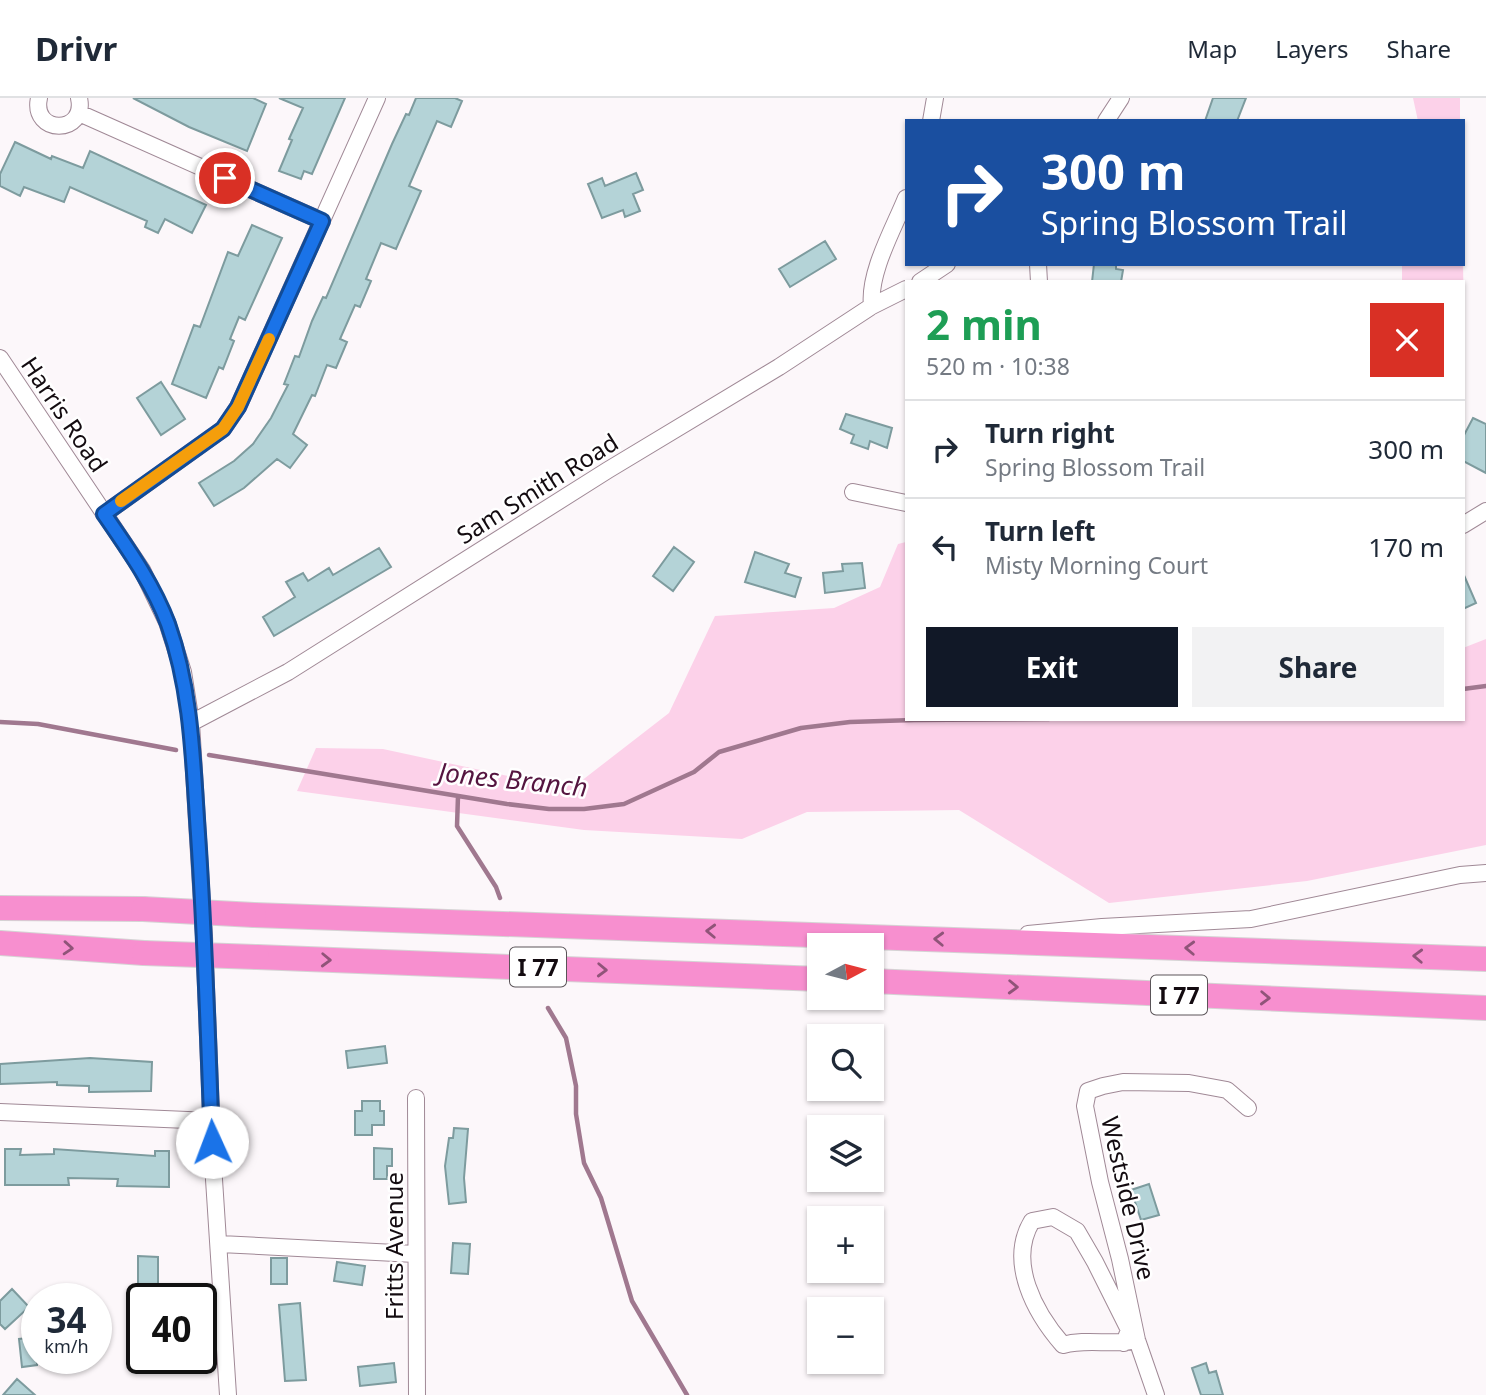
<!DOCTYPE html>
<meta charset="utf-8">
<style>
body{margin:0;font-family:"Noto Sans",sans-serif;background:#f2f2f3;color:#1f2937;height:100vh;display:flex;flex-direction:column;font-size:26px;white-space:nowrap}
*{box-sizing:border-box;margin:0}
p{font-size:23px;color:#747a83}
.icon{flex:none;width:38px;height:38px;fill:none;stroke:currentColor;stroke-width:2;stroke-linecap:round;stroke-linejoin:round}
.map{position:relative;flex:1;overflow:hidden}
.drawer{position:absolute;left:905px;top:182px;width:560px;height:441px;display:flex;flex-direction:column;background:#fff;border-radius:0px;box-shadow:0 2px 5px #0004}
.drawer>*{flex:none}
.banner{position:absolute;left:905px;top:21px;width:560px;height:147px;border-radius:0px;box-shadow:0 2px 5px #0004;background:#1a4fa0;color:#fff;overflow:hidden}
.needle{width:46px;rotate:83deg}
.fabs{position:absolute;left:807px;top:835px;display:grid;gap:14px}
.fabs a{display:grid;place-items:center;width:77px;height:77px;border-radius:0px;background:#fff;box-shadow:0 2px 5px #0004;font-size:35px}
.speed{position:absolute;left:21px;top:1185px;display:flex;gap:14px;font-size:35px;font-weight:700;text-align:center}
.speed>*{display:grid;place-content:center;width:91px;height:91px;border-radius:50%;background:#fff;box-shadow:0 2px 5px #0004;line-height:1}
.speed small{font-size:18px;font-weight:400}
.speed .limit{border:4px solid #111;border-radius:10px;background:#fff;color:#111}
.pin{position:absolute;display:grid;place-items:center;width:60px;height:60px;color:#fff;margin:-30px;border:4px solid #fff;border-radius:50%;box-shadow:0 2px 7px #0007}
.me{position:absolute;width:77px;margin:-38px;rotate:358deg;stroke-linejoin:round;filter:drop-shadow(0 0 5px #0008)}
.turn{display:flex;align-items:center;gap:24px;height:147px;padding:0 21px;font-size:32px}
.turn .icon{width:91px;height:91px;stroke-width:2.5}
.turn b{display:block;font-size:49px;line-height:60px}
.round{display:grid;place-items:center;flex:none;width:74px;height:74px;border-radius:0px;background:#f2f2f3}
.summary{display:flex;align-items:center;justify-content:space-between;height:119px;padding:0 21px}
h1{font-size:42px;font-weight:700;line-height:52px;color:#1e9e55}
.primary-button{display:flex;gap:14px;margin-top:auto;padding:14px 21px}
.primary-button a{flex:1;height:80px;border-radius:0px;background:#111827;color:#fff;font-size:28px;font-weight:700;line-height:80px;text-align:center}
.primary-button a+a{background:#f2f2f3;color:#1f2937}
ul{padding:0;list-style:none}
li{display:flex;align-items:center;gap:21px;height:98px;padding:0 21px;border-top:2px solid #e0e1e3}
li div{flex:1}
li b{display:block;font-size:26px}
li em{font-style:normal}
header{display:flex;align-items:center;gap:42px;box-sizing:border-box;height:98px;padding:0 35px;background:#fff;border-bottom:2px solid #e0e1e3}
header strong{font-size:33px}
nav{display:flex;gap:38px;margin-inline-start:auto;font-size:24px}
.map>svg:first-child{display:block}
.green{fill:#fcd1e9}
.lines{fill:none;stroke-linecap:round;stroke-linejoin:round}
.stream{stroke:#a0788f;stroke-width:4.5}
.building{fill:#b4d3d7;stroke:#7d9b9e;stroke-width:2}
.minor-casing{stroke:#a08996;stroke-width:18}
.highway-casing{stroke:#d5d3d4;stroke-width:26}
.minor{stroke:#fff;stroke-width:16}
.highway{stroke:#f78fcf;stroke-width:24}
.highway-bridge-casing{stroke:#d5d3d4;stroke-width:26;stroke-linecap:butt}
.highway-bridge{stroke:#f78fcf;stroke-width:24}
.oneway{stroke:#905479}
.route-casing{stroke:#114b97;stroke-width:18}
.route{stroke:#1a73e8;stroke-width:12}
.slow{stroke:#f59e0b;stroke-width:12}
.labels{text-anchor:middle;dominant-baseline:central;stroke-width:5;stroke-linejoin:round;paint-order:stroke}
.shield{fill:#fff;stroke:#5a5458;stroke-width:2}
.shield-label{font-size:23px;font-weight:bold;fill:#130b10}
.street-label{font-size:24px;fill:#130b10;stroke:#fff}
.water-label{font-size:26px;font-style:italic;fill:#551540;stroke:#fff}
</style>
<header>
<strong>Drivr</strong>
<nav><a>Map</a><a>Layers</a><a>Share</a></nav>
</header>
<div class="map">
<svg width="1486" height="1297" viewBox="0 0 1486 1297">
<rect width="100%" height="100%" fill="#fcf7fa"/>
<path class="green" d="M1413 0H1460V23H1418Z
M1402 166H1463L1465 275 1463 278V184H1402Z
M906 444V621H1463V550L1486 541V747L1307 783 1109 805 959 712 807 714 742 741 584 732 297 693 316 650 383 651 508 678 576 687 669 615 715 518 834 510 880 489 898 446Z"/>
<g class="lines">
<path class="stream" d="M1463 591 1486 588
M0 624 38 626 176 652
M209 657 507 706 549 711H584L624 706 694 674 719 654 801 630 850 624 914 622 1049 621
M458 698 457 728 496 789 500 800
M548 910 566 940 576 988V1016L584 1065 601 1100 632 1203 687 1297"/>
</g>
<path class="building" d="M133 0H253L266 6 247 53 189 29Z
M279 0H345L312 76 304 73 301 81 279 73 292 42 289 41 303 10Z
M416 0H455L462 3 451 29 437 23 409 88 421 93 396 151 381 145 366 181 371 183 360 209 355 207 340 241 347 244 336 270 327 267 315 298 312 297 293 336 307 347 290 370 277 361 244 390 214 408 199 385 234 363 253 346 271 320 288 287 284 286 295 258 299 259 312 223 323 199 326 200 392 46 406 16 409 17Z
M1213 0H1246L1237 23H1205Z
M15 44 51 61 52 58 83 70 90 53 206 107 192 135 165 121 158 135 145 129 147 123 70 89 64 104 24 89 20 98 0 88V76Z
M636 75 643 92 633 96 640 113 625 119 623 112 602 120 588 86 602 80 605 88Z
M252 127 282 140 245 222 239 219 230 241 234 243 223 271 219 269 206 300 172 286 194 227 200 229 228 154 238 158Z
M825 143 836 161 790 189 779 171Z
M1094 166H1116V171L1123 172 1121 184H1092Z
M161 284 185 321 161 337 137 300Z
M846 316 892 330 887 350 870 343 868 351 851 345 854 337 840 331Z
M1473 320 1486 326V375L1463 363V339Z
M674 449 694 464 673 493 653 478Z
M379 450 391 469 274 538 263 519 295 499 286 484 303 475 308 483 329 470 333 477Z
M755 454 789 466 785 475 801 480 795 499 745 484Z
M862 465 865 490 825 495 823 475 843 473 842 466Z
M1463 475 1476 505 1463 511Z
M385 948 387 965 348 970 346 953Z
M90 960 152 964 151 993 89 994V988L57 987V984L0 986V966Z
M362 1003H380V1013H384V1027H372V1037H355V1013H362Z
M454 1030 468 1031 464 1080 466 1104 449 1106 445 1068 449 1040H453Z
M374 1050 392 1051V1068H387V1081H374Z
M5 1051H21L20 1057 54 1056V1051L155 1058V1053H169V1089L117 1088 118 1081 68 1080 69 1087H5Z
M1149 1086 1159 1117 1141 1122 1131 1092Z
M453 1145 470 1146 468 1176 451 1175Z
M138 1158 158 1159V1193H138Z
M271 1160H287V1186H271Z
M337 1164 365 1168 362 1187 334 1183Z
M12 1191 29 1209 5 1231 0 1226V1203Z
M300 1205 306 1282 285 1283 279 1207Z
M37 1239V1267L22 1269 19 1241Z
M394 1265 396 1284 360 1288 358 1269Z
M1206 1265 1209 1275 1216 1273 1223 1297H1201L1192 1270Z
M17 1281 35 1297H3Z"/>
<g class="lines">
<defs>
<path id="minor" d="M39 0C31 37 87 37 79 0
M79 15 322 123
M931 23 935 0
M1106 23 1121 0
M1038 166 1039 184
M920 184 947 166
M872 208C868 175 894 130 906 100
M0 260 142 472 167 524 183 574 191 625 204 838 213 1066 228 1297
M853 394 906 405
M104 416 223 331 238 309 377 0
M1463 427 1486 413
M191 625 288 574 608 372 779 269 872 208 906 191
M1028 836 1102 829 1251 821 1460 777 1486 775
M416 1000 417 1297
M0 1014 211 1023
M220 1146 415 1156
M1124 1245 1129 1232 1095 1164 1077 1133 1053 1119 1032 1123C1007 1164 1035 1215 1063 1247 1087 1240 1113 1248 1137 1242
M1156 1297 1137 1242 1120 1161 1100 1084 1085 1008 1088 993 1103 988 1123 984 1189 985 1227 992 1248 1010"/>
<path id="highway" d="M0 810 143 811
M254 817 1486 861
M0 845 144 855
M257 859 819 881
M872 883 1486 910"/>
</defs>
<use href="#minor" class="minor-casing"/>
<use href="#highway" class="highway-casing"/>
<use href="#minor" class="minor"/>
<use href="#highway" class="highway"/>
<defs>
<path id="highway-bridge" d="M143 811 254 817
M144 855 257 859"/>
</defs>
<use href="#highway-bridge" class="highway-bridge-casing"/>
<use href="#highway-bridge" class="highway-bridge"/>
</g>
<defs><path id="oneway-chevron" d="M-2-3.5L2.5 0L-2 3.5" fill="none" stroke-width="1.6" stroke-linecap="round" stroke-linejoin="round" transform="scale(1.75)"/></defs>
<g class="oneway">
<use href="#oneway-chevron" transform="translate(711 833) rotate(-178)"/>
<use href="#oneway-chevron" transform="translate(939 841) rotate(-178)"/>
<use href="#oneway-chevron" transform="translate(68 850) rotate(4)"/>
<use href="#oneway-chevron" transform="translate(1190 850) rotate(-178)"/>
<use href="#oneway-chevron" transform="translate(1418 858) rotate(-178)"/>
<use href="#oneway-chevron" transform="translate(326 862) rotate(2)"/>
<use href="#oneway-chevron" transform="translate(602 872) rotate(2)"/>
<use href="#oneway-chevron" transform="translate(1013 889) rotate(2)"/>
<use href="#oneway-chevron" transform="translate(1265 900) rotate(2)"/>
</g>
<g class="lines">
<defs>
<path id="route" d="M212 1044C208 941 205 838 198 736 193 664 192 594 168 526 153 486 128 451 104 416L223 331 238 309 322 123 225 80"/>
</defs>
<use href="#route" class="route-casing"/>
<use href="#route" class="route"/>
<path class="slow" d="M121 403 223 331 238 309 269 241"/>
</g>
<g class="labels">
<g class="shield">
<rect x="510" y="849.5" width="56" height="39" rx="5"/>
<rect x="1151" y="877.5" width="56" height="39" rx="5"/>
</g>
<g class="shield-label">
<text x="538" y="869">I 77</text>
<text x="1179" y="897">I 77</text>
</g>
<g class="street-label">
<text transform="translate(65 316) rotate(56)">Harris Road</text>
<text transform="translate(537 390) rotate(-32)">Sam Smith Road</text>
<text transform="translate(1129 1100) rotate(77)">Westside Drive</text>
<text transform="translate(393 1148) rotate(-90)">Fritts Avenue</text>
</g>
<g class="water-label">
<text transform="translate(513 681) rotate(6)">Jones Branch</text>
</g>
</g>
</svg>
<div class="fabs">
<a><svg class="needle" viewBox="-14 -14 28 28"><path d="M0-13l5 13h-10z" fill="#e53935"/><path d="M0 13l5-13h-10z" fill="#747a83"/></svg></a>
<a><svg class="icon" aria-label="search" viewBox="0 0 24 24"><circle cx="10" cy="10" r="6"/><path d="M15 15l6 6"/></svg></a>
<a><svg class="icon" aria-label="layers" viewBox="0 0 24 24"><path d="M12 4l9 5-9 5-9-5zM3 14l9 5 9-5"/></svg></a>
<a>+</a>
<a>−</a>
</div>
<div class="speed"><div>34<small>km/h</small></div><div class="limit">40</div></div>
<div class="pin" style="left:225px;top:80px;background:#d93025"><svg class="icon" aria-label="arrive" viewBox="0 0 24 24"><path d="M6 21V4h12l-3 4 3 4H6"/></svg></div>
<svg class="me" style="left:212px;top:1044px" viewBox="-20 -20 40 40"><circle r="19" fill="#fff"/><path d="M0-13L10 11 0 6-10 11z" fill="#1a73e8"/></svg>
<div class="banner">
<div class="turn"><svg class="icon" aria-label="right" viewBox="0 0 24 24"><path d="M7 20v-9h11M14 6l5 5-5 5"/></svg><div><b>300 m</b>Spring Blossom Trail</div></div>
</div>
<section class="drawer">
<div class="summary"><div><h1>2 min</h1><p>520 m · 10:38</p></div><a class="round" style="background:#d93025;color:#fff"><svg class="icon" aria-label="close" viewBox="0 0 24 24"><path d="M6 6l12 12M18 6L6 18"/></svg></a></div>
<ul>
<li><svg class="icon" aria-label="right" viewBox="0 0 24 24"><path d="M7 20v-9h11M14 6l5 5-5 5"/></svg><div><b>Turn right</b><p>Spring Blossom Trail</p></div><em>300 m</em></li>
<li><svg class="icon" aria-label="left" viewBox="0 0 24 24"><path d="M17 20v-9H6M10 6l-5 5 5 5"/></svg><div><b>Turn left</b><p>Misty Morning Court</p></div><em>170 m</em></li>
</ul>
<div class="primary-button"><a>Exit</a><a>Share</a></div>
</section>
</div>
